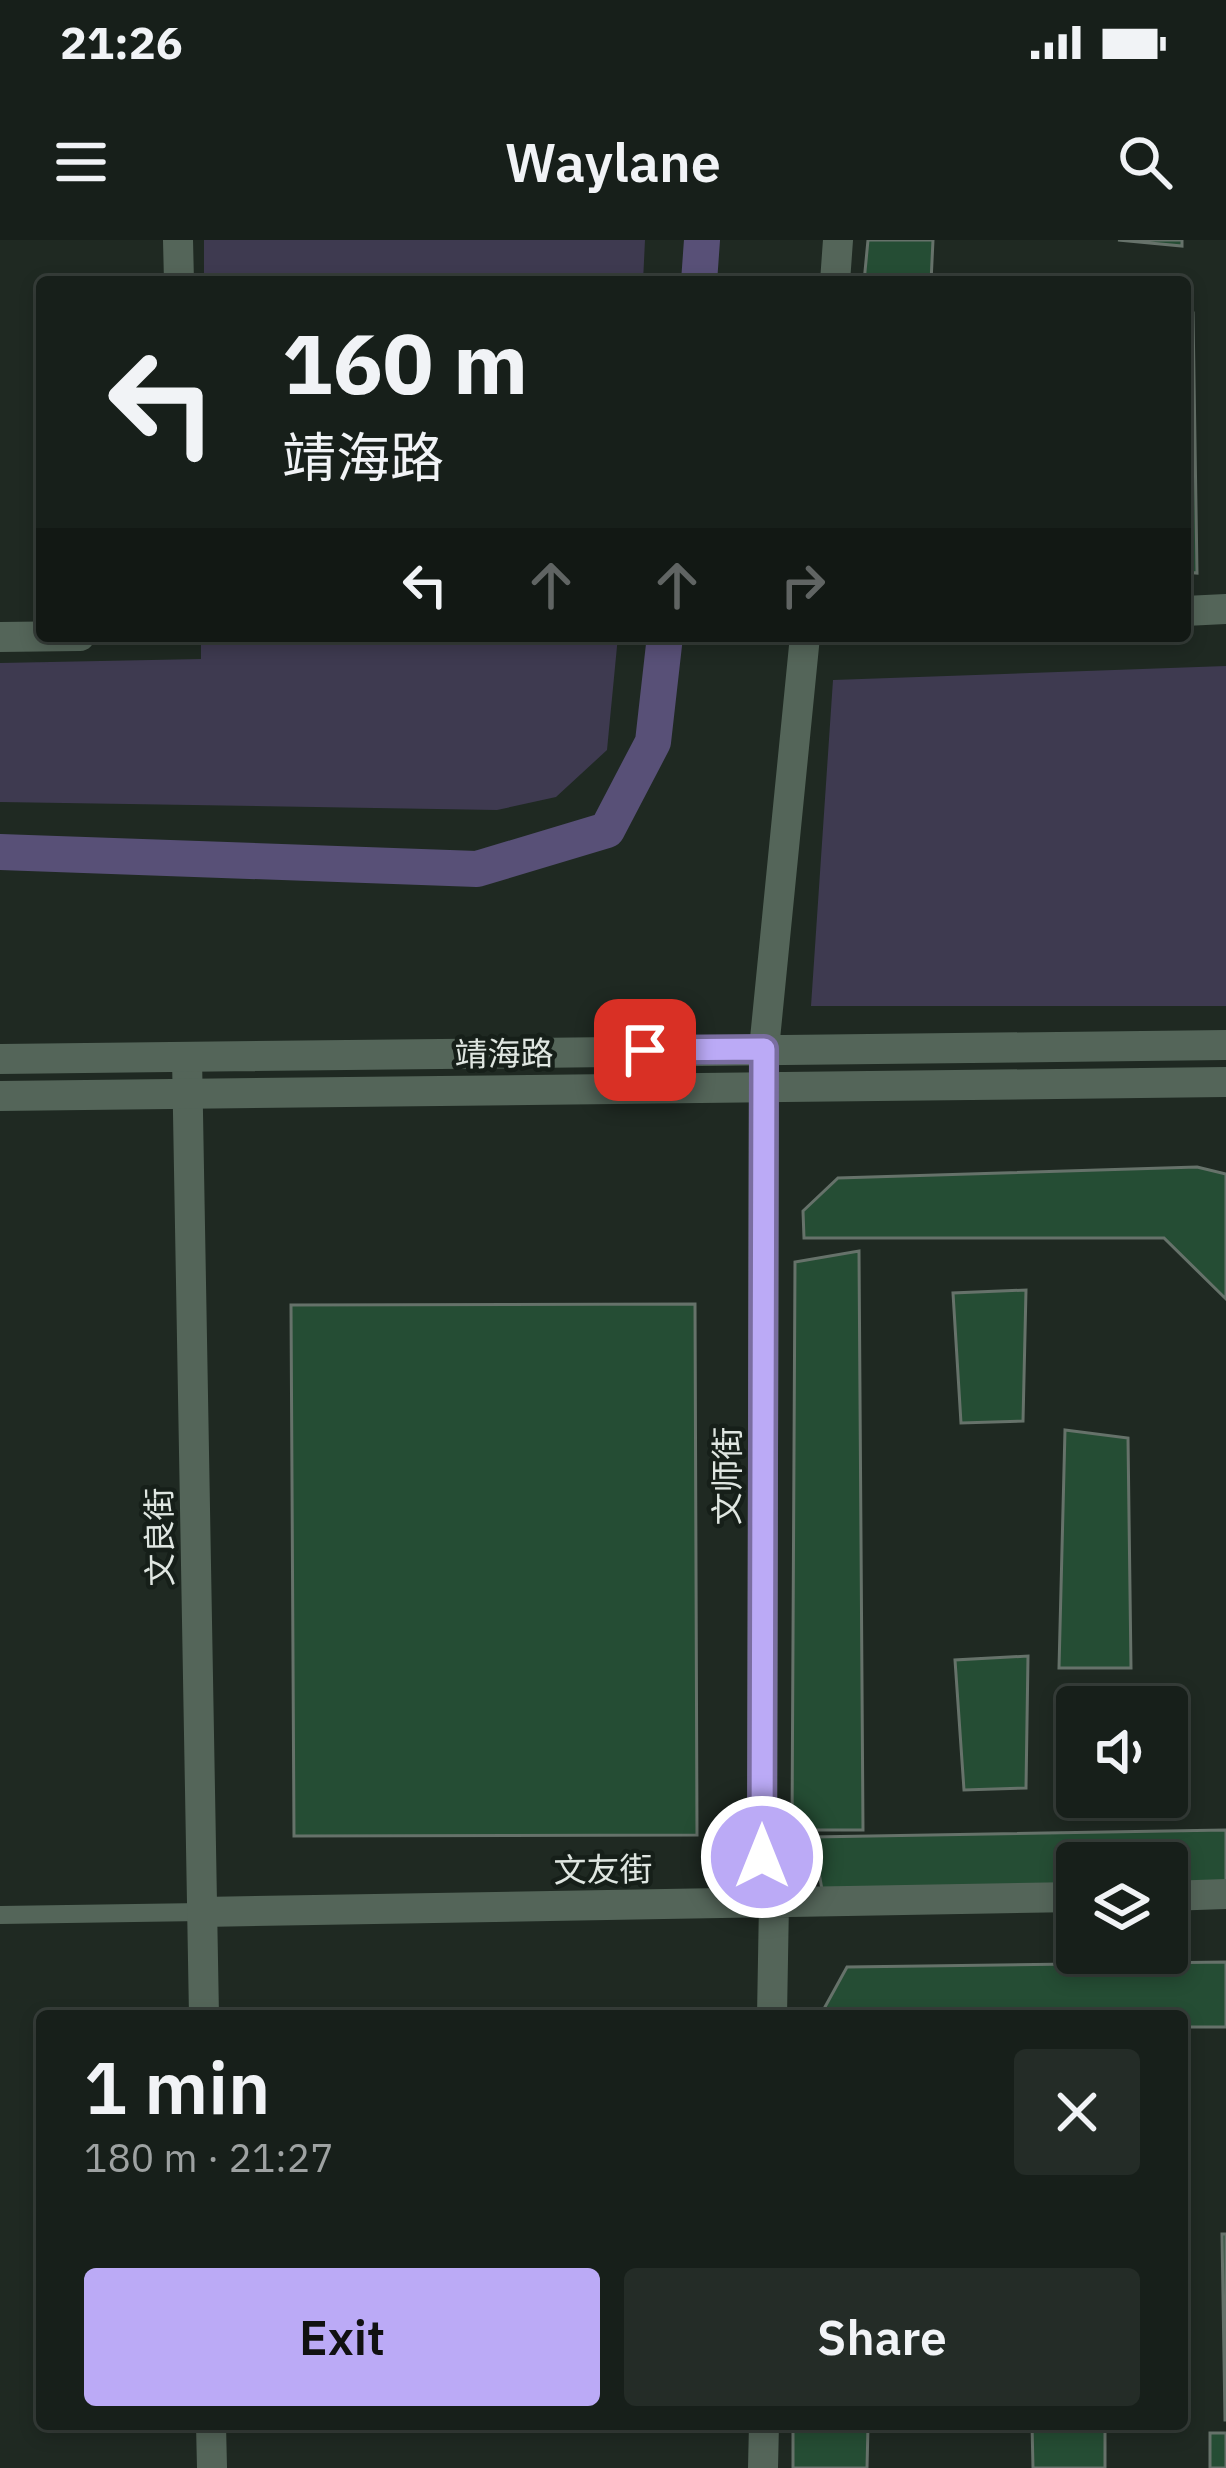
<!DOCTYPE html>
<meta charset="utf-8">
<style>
body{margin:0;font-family:"IBM Plex Sans","Noto Sans SC",sans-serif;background:#242c27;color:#f1f3f6;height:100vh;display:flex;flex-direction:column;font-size:45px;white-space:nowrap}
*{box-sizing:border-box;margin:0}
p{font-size:39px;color:#9ea2a2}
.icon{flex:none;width:66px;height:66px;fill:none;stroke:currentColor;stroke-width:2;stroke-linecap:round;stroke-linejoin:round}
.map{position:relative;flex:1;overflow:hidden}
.panel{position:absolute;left:36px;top:1770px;width:1152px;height:420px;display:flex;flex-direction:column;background:#171f1a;border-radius:12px;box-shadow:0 6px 18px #0003,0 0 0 3px #363d39}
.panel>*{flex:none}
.hud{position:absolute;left:36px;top:36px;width:1155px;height:366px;border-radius:12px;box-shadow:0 6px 18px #0003,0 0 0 3px #363d39;background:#171f1a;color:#f1f3f6;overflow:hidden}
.controls{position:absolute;left:1056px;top:1446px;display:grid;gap:24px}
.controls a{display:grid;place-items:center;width:132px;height:132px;border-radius:12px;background:#171f1a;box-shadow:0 6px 18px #0003,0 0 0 3px #363d39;font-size:60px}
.pin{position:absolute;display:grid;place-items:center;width:102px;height:102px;color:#fff;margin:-51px;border-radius:24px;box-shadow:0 6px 18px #0006}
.me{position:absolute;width:132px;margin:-66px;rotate:0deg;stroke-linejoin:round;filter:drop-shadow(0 0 9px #0008)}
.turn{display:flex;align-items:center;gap:42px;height:252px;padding:0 48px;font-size:54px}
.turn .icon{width:156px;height:156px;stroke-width:2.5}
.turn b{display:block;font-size:84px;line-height:102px}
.lanes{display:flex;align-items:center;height:114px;padding:0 48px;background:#0003;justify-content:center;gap:60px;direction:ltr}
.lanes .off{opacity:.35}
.round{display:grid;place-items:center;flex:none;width:126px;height:126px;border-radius:12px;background:#242c27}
.summary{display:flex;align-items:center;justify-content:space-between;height:204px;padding:0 48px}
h1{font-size:72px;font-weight:600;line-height:90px}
.button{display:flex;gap:24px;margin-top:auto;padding:24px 48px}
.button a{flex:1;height:138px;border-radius:12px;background:#bbaaf6;color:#111;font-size:48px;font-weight:600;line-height:138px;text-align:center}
.button a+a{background:#242c27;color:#f1f3f6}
.status{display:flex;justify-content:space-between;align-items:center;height:84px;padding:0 60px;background:#171f1a;direction:ltr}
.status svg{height:33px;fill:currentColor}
header{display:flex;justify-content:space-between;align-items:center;height:156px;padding:0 48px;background:#171f1a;font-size:54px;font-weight:600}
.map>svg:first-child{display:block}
.green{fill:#3e3a50}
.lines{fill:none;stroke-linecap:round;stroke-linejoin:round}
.canal{stroke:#585077;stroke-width:36}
.building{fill:#254d34;stroke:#66726a;stroke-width:3}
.service{stroke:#546559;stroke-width:18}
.minor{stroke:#546559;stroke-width:30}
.tertiary{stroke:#546559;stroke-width:30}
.route-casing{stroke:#7a6ea0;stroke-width:30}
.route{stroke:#bbaaf6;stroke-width:21}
.labels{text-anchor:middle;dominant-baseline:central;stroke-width:9;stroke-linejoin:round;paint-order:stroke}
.street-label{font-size:33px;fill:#dfe6e1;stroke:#161f19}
</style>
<div class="status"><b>21:26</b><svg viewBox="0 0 49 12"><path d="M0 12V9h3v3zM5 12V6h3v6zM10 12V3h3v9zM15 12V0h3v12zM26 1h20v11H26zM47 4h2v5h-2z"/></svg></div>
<header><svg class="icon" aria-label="menu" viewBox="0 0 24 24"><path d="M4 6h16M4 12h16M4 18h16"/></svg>Waylane<svg class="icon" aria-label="search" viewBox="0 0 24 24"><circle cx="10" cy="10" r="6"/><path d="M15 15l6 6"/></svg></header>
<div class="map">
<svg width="1226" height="2228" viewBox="0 0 1226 2228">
<rect width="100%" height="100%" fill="#1f2922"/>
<path class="green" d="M204 0H645L643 42H204Z
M201 396H618L607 510 556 557 497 570 0 562V423L201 419Z
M1226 426V766H811L833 440Z"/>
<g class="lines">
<path class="canal" d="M699 42 702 0
M0 612 477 629 607 590 653 502 665 396"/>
</g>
<path class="building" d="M868 0H933L931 42H864Z
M1118 0H1182V6Z
M1185 73H1193L1197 333 1185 332Z
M1197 927 1226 934V1059L1164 998H804L803 971 838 938Z
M859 1011 863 1590H792L795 1022Z
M1026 1050 1023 1181 961 1183 953 1053Z
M695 1064 697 1595 294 1596 291 1065Z
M1065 1190 1128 1198 1131 1428H1059Z
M1028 1416 1026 1548 964 1550 955 1420Z
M1226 1590V1646H1167V1623H1077V1647L822 1650 813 1597Z
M1226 1722V1787H1182V1776H820L847 1727Z
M1222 1994H1226V2180H1225Z
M793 2184 868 2186 867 2228H793Z
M1032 2184H1105V2228H1033Z
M1210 2193H1226V2228H1210Z"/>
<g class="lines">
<path class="service" d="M0 1675 202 1672"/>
<path class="minor" d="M178 0 179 42
M835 42 838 0
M1185 371 1226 369
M0 397 80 396
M187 817 204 1776
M1167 1656 1226 1654
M762 1663 764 809 805 396
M202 1672 1077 1657
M772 1776 774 1662
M211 2184 212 2228
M763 2228 764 2184"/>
<path class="tertiary" d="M0 819 1226 805
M0 856 1226 842"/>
</g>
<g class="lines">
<defs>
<path id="route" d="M645 810 764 809 762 1617"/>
</defs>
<use href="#route" class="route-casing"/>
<use href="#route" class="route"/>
</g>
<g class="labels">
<g class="street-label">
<text transform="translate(504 813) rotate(-1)">靖海路</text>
<text transform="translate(726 1236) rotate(-90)">文师街</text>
<text transform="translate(159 1297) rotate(-91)">文良街</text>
<text transform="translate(603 1629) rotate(-1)">文友街</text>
</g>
</g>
</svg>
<div class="controls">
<a><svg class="icon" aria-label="sound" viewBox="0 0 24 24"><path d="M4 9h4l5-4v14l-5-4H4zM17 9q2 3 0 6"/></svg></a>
<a><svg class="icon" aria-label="layers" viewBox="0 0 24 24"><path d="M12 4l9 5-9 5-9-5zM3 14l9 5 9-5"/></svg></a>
</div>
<div class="pin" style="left:645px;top:810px;background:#d93025"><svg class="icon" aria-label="arrive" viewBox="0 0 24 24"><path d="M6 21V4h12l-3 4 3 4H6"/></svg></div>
<svg class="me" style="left:762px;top:1617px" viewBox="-20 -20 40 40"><circle r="17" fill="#bbaaf6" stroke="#fff" stroke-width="3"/><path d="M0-11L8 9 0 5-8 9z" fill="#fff"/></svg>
<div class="hud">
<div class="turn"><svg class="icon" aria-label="left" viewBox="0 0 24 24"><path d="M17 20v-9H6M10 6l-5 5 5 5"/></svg><div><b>160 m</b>靖海路</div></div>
<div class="lanes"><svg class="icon" aria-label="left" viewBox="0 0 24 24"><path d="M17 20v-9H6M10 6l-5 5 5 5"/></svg><svg class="icon off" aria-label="ahead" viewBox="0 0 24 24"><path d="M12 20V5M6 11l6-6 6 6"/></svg><svg class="icon off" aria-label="ahead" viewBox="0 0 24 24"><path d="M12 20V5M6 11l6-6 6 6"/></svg><svg class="icon off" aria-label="right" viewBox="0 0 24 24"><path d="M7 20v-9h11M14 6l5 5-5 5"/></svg></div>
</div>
<section class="panel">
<div class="summary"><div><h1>1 min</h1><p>180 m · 21:27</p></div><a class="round"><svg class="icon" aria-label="close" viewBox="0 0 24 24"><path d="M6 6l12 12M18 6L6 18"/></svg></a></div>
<div class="button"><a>Exit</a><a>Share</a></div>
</section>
</div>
